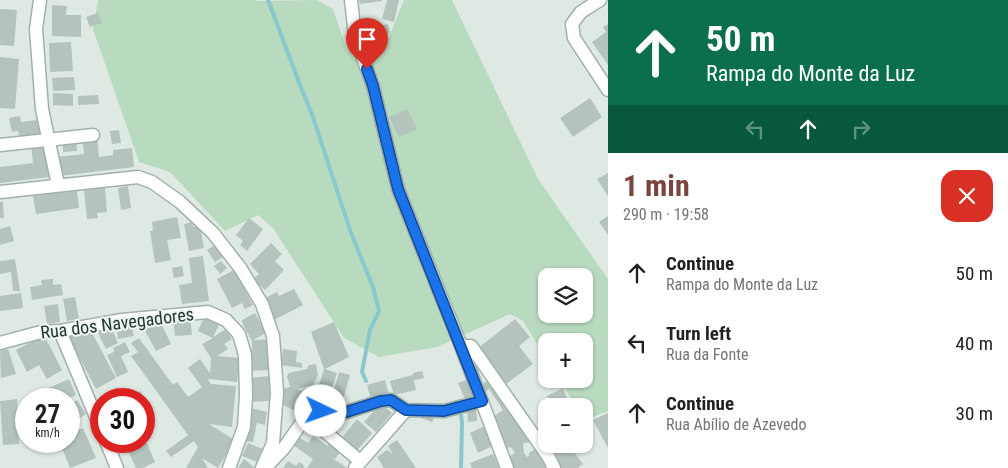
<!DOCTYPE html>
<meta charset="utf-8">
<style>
body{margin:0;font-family:"Roboto Condensed",sans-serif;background:#f6f6f6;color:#202124;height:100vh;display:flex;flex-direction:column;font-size:19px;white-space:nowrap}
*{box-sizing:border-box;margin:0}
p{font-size:16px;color:#757577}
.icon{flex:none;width:28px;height:28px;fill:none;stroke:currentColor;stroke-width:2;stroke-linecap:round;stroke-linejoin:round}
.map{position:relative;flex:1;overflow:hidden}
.sheet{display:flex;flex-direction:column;background:#fff;width:400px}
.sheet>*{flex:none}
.banner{background:#0b6e4f;color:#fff;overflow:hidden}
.fabs{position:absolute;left:538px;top:268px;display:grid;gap:10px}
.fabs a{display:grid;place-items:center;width:55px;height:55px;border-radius:10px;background:#fff;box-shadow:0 1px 4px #0004;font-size:25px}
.speed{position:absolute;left:15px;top:388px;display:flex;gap:10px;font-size:25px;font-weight:700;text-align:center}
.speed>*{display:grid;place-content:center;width:65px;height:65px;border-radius:50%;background:#fff;box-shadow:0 1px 4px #0004;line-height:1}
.speed small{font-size:12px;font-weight:400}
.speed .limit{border:8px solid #d22;background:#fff;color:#111}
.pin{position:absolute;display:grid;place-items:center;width:42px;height:42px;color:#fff;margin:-51px -21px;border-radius:50% 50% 50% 0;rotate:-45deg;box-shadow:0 0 5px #0007}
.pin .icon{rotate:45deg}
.me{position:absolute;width:55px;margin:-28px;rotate:93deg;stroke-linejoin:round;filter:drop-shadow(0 0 4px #0008)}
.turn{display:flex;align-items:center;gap:18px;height:105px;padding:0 15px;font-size:22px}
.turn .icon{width:65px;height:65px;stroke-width:2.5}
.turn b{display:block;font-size:35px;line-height:42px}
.lanes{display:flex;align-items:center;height:48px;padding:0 15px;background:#0003;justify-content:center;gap:25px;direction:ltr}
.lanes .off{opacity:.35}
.round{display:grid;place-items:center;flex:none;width:52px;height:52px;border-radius:15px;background:#f6f6f6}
.head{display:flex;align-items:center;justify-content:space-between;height:85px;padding:0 15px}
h1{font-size:30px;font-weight:700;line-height:38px;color:#7b453d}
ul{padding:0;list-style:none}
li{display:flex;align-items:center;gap:15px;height:70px;padding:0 15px}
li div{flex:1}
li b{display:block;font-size:19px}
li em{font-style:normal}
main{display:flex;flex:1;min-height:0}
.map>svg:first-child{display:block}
.green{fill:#b8dabe;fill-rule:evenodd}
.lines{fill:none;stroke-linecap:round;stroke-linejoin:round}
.stream{stroke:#89c8cc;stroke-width:4}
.building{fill:#b4c4bc}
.minor-casing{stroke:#a2b0aa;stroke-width:15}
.minor{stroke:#fff;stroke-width:12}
.route-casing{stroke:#114b97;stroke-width:12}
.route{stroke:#1a73e8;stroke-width:9}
.labels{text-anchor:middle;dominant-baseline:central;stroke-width:4;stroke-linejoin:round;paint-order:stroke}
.street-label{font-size:18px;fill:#213830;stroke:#eff6f2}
</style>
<main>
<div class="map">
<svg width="608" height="468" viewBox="0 0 608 468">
<rect width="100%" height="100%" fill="#dfe9e4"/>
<path class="green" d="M98 0H256L257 1 317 0 333 9 347 50 386 45 404 0H452L538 179 608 279V411L585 420 584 406H576L559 379H584V341H546V358L523 321 510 314 437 347 379 357 344 338 273 228 258 215 225 231 170 172 139 162 93 29ZM546 276H584V314H546Z"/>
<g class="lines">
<path class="stream" d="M268 0 300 85 313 117 351 233 373 287 379 311 370 330 362 372 366 381
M461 415 462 422 461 468"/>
</g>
<path class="building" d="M359 0H382V1L360 4Z
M387 0H399L394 22 382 19Z
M52 5 67 6 66 15H81V37L52 36Z
M0 9 17 10 14 46 0 45Z
M98 13 102 23 90 27 86 17Z
M388 24 390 33 372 38 369 28Z
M608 24V65L592 42 606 32 603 27Z
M71 42 73 71 50 72 49 43Z
M0 57 19 59 15 109 0 108Z
M74 77 75 90 53 91 52 78Z
M53 93 73 94V106L53 105Z
M98 95 99 104 78 105V96Z
M590 98 602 117 573 137 560 118Z
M407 109 417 129 399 137 389 117Z
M20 116 21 122 38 120 41 138 20 141 18 131 12 132 9 118Z
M119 130 121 143 112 144 110 131Z
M97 135 99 157 113 155V150L132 148 134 167 59 176 56 157 84 154 82 136Z
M76 138 77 151 63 152V139Z
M45 141 49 177 0 183V167L33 163 31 143Z
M608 173V196L597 179Z
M128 186 131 208 121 210 118 188Z
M105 188 107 212 97 213 98 218 87 219 84 190Z
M77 191 79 208 36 214 33 196Z
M3 201 4 218H0V202Z
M608 216V235L599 222Z
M177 217 181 238 167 240 171 260 155 263 150 231H153L152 222Z
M249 218 263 229 247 251 240 245 243 241 236 235Z
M192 222 193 227 200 226 204 248 189 251 184 224Z
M10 226 14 241 0 245V229Z
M271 243 282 254 275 261 284 270 265 290 253 279 259 274 250 264Z
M215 245 223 257 215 262 207 250Z
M203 256 209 301 182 304 179 285 192 283 189 258Z
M15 259 20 291H13L11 272 0 274V261Z
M221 261 227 268 220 274 214 266Z
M182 266 184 276 174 278 172 268Z
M234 270 253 305 245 309 242 303 232 308 217 279Z
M53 279V285L61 284 63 295 32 300 30 287 42 285 41 280Z
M294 289 303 305 274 320 263 299 277 292 279 296Z
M21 293 23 308 0 311V296Z
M75 297 79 319 67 321 63 299Z
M58 304 60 322 47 324 44 306Z
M255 313 266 333 253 340 270 339 272 370 251 371 249 351 252 349V341L243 325 242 320Z
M205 315 220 323 213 337 226 329 232 339 224 344 228 349 217 356 240 358 237 382 208 379 211 384 236 386 232 427 209 424 235 440 218 468 202 458 208 468H186L198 447 194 441 171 457 166 451 188 435 131 356 138 352 131 343 139 338 173 385 177 382 188 397 202 387 188 368 200 359 210 373 211 358 202 344 213 338 198 331Z
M190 317 192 335 175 336 173 318Z
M515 319 530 337 519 346 533 364 506 384 477 349Z
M160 321 171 344 156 351 144 329Z
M334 322 349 357 325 369 337 373 330 395 317 391 324 369 311 332Z
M131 323 134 336 118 339 116 326Z
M88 325 116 378 96 389 68 336Z
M111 327 118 343 106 349 98 333Z
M44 335 62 370 47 379 39 365 27 372 16 350Z
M125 342 130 352 121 356 128 372 117 377 107 355 114 352 113 348Z
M8 349 16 374 1 378 0 351Z
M283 349 297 351 296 362 302 363V368L281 365Z
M316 364 318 375 313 385 297 389 301 391 307 389 312 391 302 414 281 404V389L290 387 287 376 289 373 307 369 309 365Z
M422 371 424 378 414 380 416 390 394 395 390 381 413 375V373Z
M339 372 350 375 343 400 332 398Z
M269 376 270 401 251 402 249 378Z
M491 378 534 442 523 443 524 453 527 457 529 456V453L538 447 552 468H510L504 460 515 453 511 447 507 448 488 420 503 410 489 389 483 393 478 387Z
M69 379 76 395 67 399H44L41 391Z
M385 380 389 395 371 400 367 385Z
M466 380 474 397 466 401 458 383Z
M563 388 567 398 551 405 547 396Z
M119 391 123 399H106Z
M140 391 149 407 144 410V399H126Z
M17 399 19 444 3 445 0 401Z
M77 400 86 414 69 424V405Z
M381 403 392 413 376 432 364 422Z
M251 408 267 412 265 425 257 423 253 442 244 441Z
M467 408H476L477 421 468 422Z
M424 411 435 416 432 422 421 418Z
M608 413V448L593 420Z
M357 419 372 433 355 453 340 440Z
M487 425 495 445 478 453 470 433Z
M586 425 593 437 584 443V426Z
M83 428 96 458 70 468 59 441H69V434Z
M313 436 328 446 329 443 341 451 335 459 328 455 347 468H307L313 459 293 445 299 437 308 443Z
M397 440 416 468H384L377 457 387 450 393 454 388 446Z
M124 441H142L128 449Z
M546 441V444H568L583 464 579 467V468H559L543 443Z
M147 443 155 462 143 468H136L128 451Z
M248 443 263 449 257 462 242 456Z
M493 454 499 468H472L470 463Z
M244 459 255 468H238Z
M288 461 296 466 299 462 305 466 303 468H283Z"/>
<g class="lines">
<defs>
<path id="minor" d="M40 0 36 29 42 109 58 185
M351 0 355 36 373 86 398 189 461 346 507 468
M600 0 581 12 572 24 574 38 608 90
M0 145 93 135
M0 192 138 177 152 182 180 202 213 233 241 269 262 304 273 336 277 393 273 443 262 468
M60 331 101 429
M0 343 41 332 60 331 122 320 208 312 226 320 239 334 245 355 246 396 244 427 229 468
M461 346H471L548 456 554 468
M321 411 316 424 360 461
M106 441 117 468
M266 467 284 448 314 405 321 411 337 415 381 401 391 400 406 410
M355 468 406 410 444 411 482 401"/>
</defs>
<use href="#minor" class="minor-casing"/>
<use href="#minor" class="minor"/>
</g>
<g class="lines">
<defs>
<path id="route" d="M321 411 337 415 381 401 391 400 406 410 444 411 482 401 398 189 373 86 367 69"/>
</defs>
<use href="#route" class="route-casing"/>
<use href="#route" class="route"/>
</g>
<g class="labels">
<g class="street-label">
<text transform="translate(117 323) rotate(-7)">Rua dos Navegadores</text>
</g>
</g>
</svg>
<div class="fabs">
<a><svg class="icon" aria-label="layers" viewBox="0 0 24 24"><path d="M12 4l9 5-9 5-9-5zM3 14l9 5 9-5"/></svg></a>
<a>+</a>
<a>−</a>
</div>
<div class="speed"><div>27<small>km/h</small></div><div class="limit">30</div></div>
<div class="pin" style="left:367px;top:69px;background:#d93025"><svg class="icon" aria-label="arrive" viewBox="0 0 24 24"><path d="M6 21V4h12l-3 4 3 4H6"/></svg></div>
<svg class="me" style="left:321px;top:411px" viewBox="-20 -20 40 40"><circle r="19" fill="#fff"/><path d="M0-13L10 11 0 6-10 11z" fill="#1a73e8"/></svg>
</div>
<section class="sheet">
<div class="banner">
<div class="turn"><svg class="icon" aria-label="ahead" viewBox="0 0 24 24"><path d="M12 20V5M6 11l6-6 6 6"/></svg><div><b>50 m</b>Rampa do Monte da Luz</div></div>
<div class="lanes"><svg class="icon off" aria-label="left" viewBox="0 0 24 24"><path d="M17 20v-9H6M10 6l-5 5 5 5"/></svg><svg class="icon" aria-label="ahead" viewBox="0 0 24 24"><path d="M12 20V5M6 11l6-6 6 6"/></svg><svg class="icon off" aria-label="right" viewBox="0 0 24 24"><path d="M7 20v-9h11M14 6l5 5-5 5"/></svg></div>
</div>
<div class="head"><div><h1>1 min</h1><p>290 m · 19:58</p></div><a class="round" style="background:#d93025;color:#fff"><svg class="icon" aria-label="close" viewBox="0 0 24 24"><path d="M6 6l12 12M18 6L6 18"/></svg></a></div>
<ul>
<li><svg class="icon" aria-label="ahead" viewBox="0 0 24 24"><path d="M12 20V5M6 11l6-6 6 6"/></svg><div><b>Continue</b><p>Rampa do Monte da Luz</p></div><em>50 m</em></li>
<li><svg class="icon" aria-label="left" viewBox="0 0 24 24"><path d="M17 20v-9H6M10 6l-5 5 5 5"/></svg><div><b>Turn left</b><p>Rua da Fonte</p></div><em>40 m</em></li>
<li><svg class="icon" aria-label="ahead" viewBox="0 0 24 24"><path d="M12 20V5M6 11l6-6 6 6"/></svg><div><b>Continue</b><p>Rua Abílio de Azevedo</p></div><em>30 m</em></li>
</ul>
</section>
</main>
